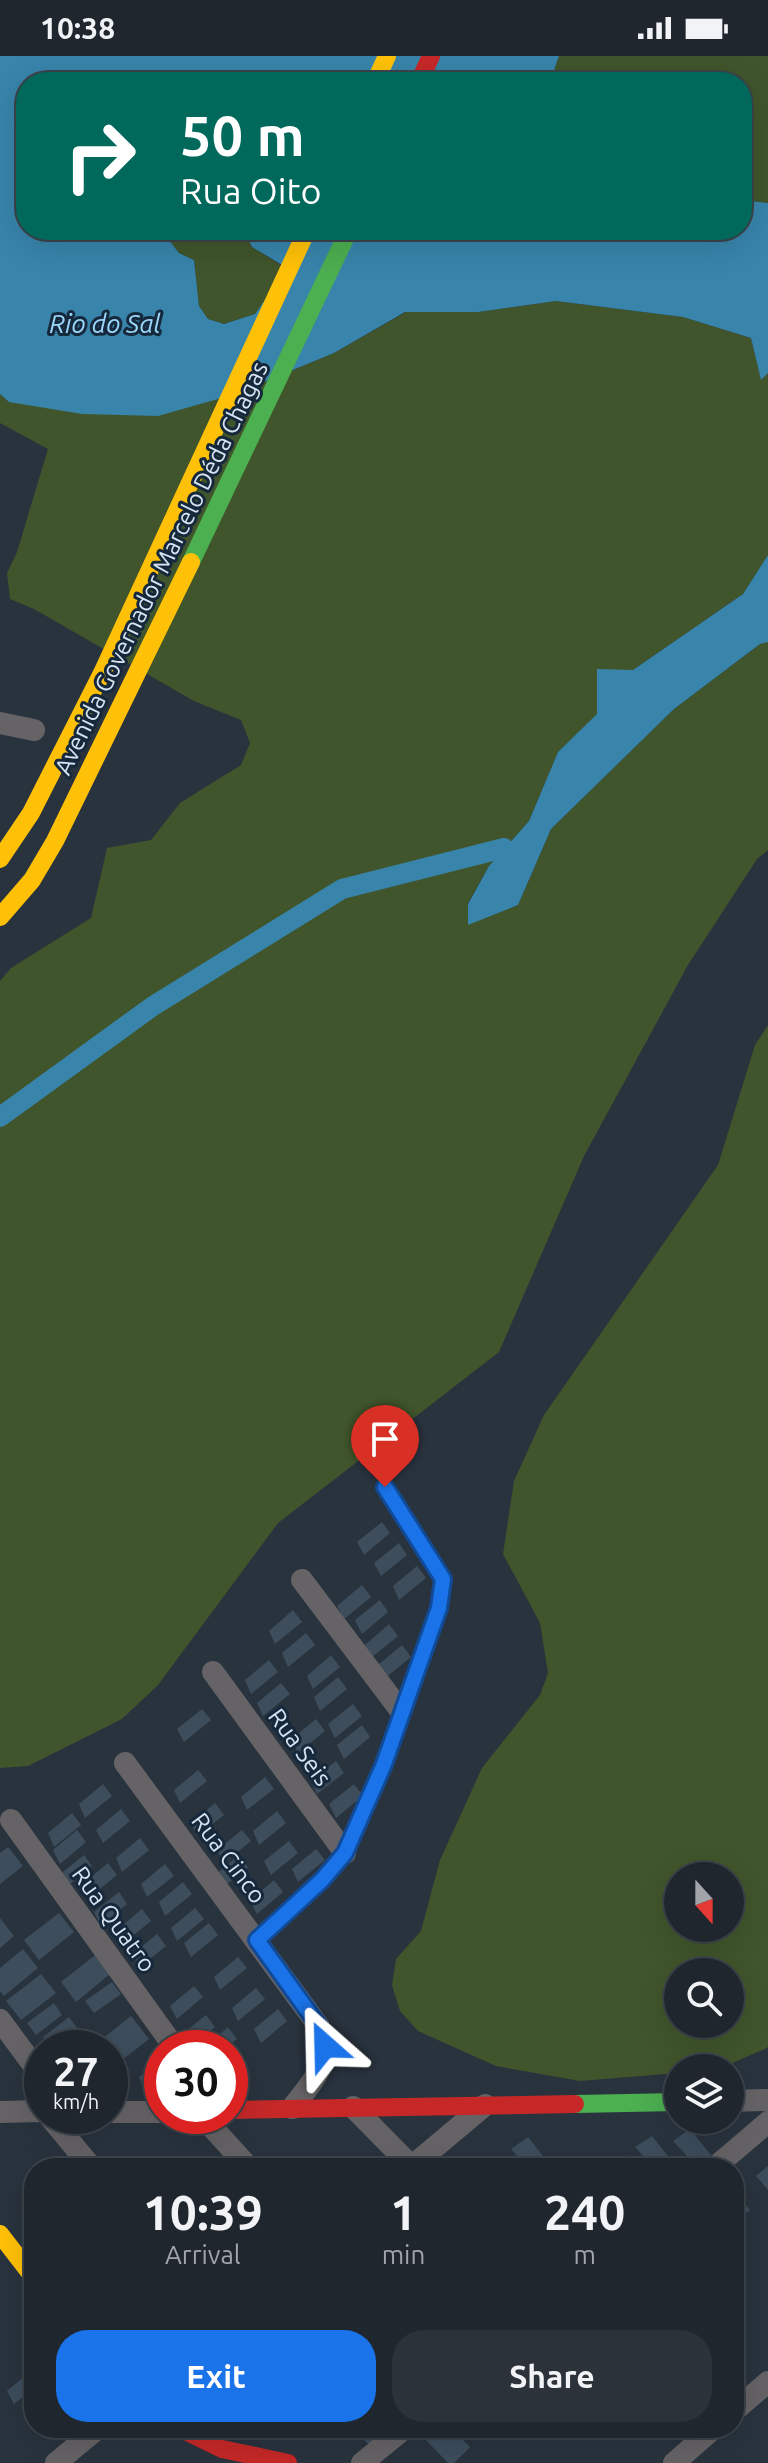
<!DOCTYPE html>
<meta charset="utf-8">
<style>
body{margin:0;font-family:Ubuntu,sans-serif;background:#2c323a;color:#f1f3f6;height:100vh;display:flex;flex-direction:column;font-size:30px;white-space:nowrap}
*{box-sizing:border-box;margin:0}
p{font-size:26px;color:#a1a5aa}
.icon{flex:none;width:44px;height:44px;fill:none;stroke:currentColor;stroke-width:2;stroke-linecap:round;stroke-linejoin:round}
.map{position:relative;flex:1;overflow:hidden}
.details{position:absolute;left:24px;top:2102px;width:720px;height:280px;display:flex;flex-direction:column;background:#1f262e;border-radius:32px;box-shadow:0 8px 32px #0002,0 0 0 2px #3c434a}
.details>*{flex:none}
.top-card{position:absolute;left:16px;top:16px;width:736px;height:168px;border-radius:32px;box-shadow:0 8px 32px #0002,0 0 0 2px #3c434a;background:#00695c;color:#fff;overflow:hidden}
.needle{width:52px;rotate:159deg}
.buttons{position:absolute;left:664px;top:1806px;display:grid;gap:16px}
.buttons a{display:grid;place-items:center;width:80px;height:80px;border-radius:50%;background:#1f262e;box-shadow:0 8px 32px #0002,0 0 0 2px #3c434a;font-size:40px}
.speed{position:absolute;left:24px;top:1974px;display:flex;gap:16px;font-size:40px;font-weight:700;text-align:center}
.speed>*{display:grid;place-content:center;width:104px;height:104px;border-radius:50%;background:#1f262e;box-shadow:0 8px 32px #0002,0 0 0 2px #3c434a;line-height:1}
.speed small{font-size:20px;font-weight:400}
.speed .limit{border:12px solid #d22;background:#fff;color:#111}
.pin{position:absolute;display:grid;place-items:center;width:68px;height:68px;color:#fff;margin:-82px -34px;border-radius:50% 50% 50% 0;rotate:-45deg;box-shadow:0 0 8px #0007}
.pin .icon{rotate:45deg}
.me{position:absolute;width:88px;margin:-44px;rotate:335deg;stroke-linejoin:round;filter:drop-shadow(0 0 6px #0008)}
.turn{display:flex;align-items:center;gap:28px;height:168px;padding:0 32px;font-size:36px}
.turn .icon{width:104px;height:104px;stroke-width:2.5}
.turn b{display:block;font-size:56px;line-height:68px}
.eta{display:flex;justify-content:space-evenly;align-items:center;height:136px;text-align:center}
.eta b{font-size:48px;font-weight:700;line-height:56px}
.primary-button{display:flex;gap:16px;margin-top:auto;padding:16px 32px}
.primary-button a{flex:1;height:92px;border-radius:32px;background:#1a73e8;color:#fff;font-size:32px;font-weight:700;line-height:92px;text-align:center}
.primary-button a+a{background:#2c323a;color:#f1f3f6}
.status{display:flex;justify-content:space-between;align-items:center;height:56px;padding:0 40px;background:#1f262e;direction:ltr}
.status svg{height:22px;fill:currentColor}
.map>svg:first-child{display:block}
.green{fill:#40552b;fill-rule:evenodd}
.water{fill:#3884ab}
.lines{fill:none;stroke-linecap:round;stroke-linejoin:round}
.canal{stroke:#3884ab;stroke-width:20}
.building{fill:#3d4d5c}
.street{stroke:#656365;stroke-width:22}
.fast{stroke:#4caf50;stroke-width:18}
.slow{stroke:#ffc107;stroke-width:18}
.jam{stroke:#c62828;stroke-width:18}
.route-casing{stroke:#114b97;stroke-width:20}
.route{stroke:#1a73e8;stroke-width:14}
.labels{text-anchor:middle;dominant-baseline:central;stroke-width:6;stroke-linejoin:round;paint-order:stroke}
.street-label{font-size:24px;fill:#d8e4f1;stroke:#16293c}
.water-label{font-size:26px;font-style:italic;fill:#99d6f9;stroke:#16293c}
</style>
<div class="status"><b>10:38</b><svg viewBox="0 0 49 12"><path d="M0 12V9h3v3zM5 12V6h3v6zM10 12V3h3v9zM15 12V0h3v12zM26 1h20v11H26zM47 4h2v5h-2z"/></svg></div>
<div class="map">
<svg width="768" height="2407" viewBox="0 0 768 2407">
<rect width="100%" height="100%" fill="#29333e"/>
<path class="green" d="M559 0H768V147L742 144V26H550Z
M171 174H244L252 191 287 213 255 258 224 268 208 263 199 250 194 204 179 197 169 184Z
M556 245 683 261 751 282 761 323 768 317V499L743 538 633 614H597L598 658 558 696 529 765 489 810 468 847V868L518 849 551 773 674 653 760 588 768 586V794L757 803 688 909 584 1100 499 1296 278 1467 158 1629 122 1663 28 1710 0 1712V925L11 912 91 862 107 792 151 784 180 747 241 709 250 687 241 664 194 645 34 553 10 543 7 517 17 496 48 393 0 367V338L9 346 232 339 334 297 406 256H478Z
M768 969V1990L767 1992 721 2012H678V2017L580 2025 496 2010 418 1975 400 1955 392 1929 396 1903 421 1875 440 1804 482 1712 540 1639 548 1617 540 1567 503 1498 514 1425 544 1359 718 1109 755 989ZM678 1820H730V1872H678ZM678 1916H730V1968H678Z"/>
<path class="water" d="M0 0H559L550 26H26V174H171L169 184 179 197 194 204 199 250 208 263 224 268 255 258 287 212 252 191 244 174H742V144L768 147V317L761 324 751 282 683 261 556 245 478 256H405L334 297 232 339 158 360 82 358 9 346 0 338Z
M768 499V586L760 588 674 653 551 773 518 849 468 869V848L489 810 529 765 558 696 597 658V613L633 614 743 538Z"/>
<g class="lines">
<path class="canal" d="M0 1061 153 950 342 833 504 792"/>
</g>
<path class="building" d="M382 1466 390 1477 364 1499 357 1486Z
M399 1487 407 1499 381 1520 374 1507Z
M417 1510 426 1522 399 1544 393 1530Z
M362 1529 371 1541 344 1563 337 1550Z
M380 1544 388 1556 362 1578 355 1564Z
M293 1554 302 1566 275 1588 269 1575Z
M389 1568 398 1580 371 1602 365 1589Z
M306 1577 315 1589 288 1611 282 1597Z
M402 1589 411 1601 384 1623 378 1609Z
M331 1599 340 1611 313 1633 307 1620Z
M269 1604 278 1616 251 1638 245 1624Z
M338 1621 347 1633 320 1655 314 1641Z
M281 1627 290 1638 263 1660 257 1647Z
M353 1648 362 1660 335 1682 328 1668Z
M202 1653 211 1664 184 1686 177 1673Z
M316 1663 325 1675 298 1697 292 1683Z
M362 1669 370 1681 344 1703 337 1689Z
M336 1705 344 1717 317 1738 311 1725Z
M198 1714 207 1725 180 1747 174 1734Z
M265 1721 274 1733 247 1754 241 1741Z
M103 1728 112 1740 85 1762 79 1748Z
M354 1728 363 1740 336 1762 329 1748Z
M215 1747 224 1759 197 1780 191 1767Z
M121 1753 130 1765 103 1787 96 1774Z
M277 1755 286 1767 259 1789 253 1775Z
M72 1757 81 1769 54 1791 48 1777Z
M77 1774 86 1786 60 1808 53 1794Z
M242 1774 251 1785 224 1807 217 1794Z
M140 1782 149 1794 122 1816 116 1802Z
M289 1785 298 1797 271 1819 264 1805Z
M8 1791 23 1810 0 1828V1797Z
M316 1793 325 1804 298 1826 292 1813Z
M84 1799 92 1810 65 1832 59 1819Z
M239 1799 248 1811 222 1832 215 1819Z
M108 1807 117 1819 90 1841 84 1827Z
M165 1808 174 1820 147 1841 141 1828Z
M274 1824 283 1836 257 1858 250 1844Z
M183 1826 192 1838 165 1860 159 1846Z
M119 1836 127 1848 101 1870 94 1856Z
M195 1852 204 1863 177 1885 171 1872Z
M142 1853 151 1865 124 1887 118 1873Z
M59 1857 74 1876 39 1904 24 1884Z
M0 1862 14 1880 0 1892Z
M209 1867 218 1879 191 1901 184 1887Z
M157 1878 166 1890 139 1912 133 1898Z
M23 1893 38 1912 4 1940 0 1935V1912Z
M95 1899 110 1918 76 1946 61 1926Z
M238 1901 247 1912 220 1934 214 1921Z
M41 1918 56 1937 21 1964 6 1945Z
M112 1926 121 1938 94 1957 85 1945Z
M194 1930 203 1941 177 1963 170 1950Z
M256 1932 265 1943 238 1965 232 1952Z
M54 1947 62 1959 36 1979 27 1967Z
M278 1953 287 1965 261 1987 254 1973Z
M206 1959 215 1971 188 1992 181 1979Z
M131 1960 149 1983 121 2005 103 1982Z
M69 1961 78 1973 51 1992 43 1981Z
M228 1971 237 1983 225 1992H203Z
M81 1978 90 1990 87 1992H63Z
M162 2002V2021L145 2035 139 2021Z
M115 2019 124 2030 110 2042V2023Z
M690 2073 715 2104 708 2112H698L673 2085Z
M652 2080 678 2112H654L635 2091Z
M528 2081 550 2109 559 2103 567 2112H528L511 2093Z
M627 2099 638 2112H608Z
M131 2102 139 2112H119Z
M768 2110V2134L756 2120Z
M734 2136 750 2154 734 2167Z
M734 2204 747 2219 734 2230Z
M32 2314 34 2332 14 2348 7 2335Z
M353 2372H378L383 2379 371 2391Z
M433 2372H451L470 2391 454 2407H448L424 2382Z"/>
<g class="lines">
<path class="street" d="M0 667 34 674
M302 1524 400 1654
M213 1616 345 1797
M125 1707 318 1969C334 2007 314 2023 292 2052
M11 1764 175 1992
M0 1964 42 2021
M730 2045 768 2044
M353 2051 412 2111
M0 2056 42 2055
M110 2056H162
M49 2060 92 2112
M202 2060 249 2112
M410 2112 485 2049
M714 2112 768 2066
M734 2355 768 2326
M56 2407 98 2372
M362 2407 405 2372
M674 2407 714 2372"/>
<path class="fast" d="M191 506 349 174
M257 1884 322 1824 345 1797 384 1708 439 1552 443 1523 385 1431
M575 2048 678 2046"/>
<path class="slow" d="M375 26 387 0
M0 803 31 757 103 615 307 174
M0 861 32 824 55 785 191 506
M0 2178 34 2222"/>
<path class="jam" d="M419 26 431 0
M230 2054 575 2048
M179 2372 222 2393 288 2407"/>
</g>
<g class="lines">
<defs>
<path id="route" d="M325 1990 318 1969 257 1884 322 1824 345 1797 384 1708 439 1552 443 1523 385 1431"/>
</defs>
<use href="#route" class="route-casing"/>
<use href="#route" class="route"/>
</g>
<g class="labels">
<g class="street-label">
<text transform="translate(161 512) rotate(-64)">Avenida Governador Marcelo Déda Chagas</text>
<text transform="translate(300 1691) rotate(54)">Rua Seis</text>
<text transform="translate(229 1802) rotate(53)">Rua Cinco</text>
<text transform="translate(114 1863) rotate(54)">Rua Quatro</text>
</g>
<g class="water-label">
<text x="105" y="267">Rio do Sal</text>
</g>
</g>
</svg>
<div class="buttons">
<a><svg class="needle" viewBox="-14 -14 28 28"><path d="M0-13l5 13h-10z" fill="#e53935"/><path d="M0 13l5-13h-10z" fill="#a1a5aa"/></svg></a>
<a><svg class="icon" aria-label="search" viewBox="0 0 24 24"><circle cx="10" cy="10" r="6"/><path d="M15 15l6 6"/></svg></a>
<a><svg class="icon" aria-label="layers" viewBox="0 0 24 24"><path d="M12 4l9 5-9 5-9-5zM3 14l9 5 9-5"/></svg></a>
</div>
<div class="speed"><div>27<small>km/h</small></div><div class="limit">30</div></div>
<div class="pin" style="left:385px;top:1431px;background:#d93025"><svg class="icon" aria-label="arrive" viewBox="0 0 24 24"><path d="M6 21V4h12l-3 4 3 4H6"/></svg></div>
<svg class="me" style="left:325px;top:1990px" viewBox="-20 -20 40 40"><path d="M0-17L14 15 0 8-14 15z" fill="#1a73e8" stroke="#fff" stroke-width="4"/></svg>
<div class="top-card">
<div class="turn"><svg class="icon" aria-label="right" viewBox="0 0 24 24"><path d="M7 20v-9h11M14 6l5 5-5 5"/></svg><div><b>50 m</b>Rua Oito</div></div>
</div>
<section class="details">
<div class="eta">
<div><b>10:39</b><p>Arrival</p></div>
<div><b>1</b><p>min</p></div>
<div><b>240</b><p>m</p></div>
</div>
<div class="primary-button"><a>Exit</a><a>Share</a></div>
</section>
</div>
